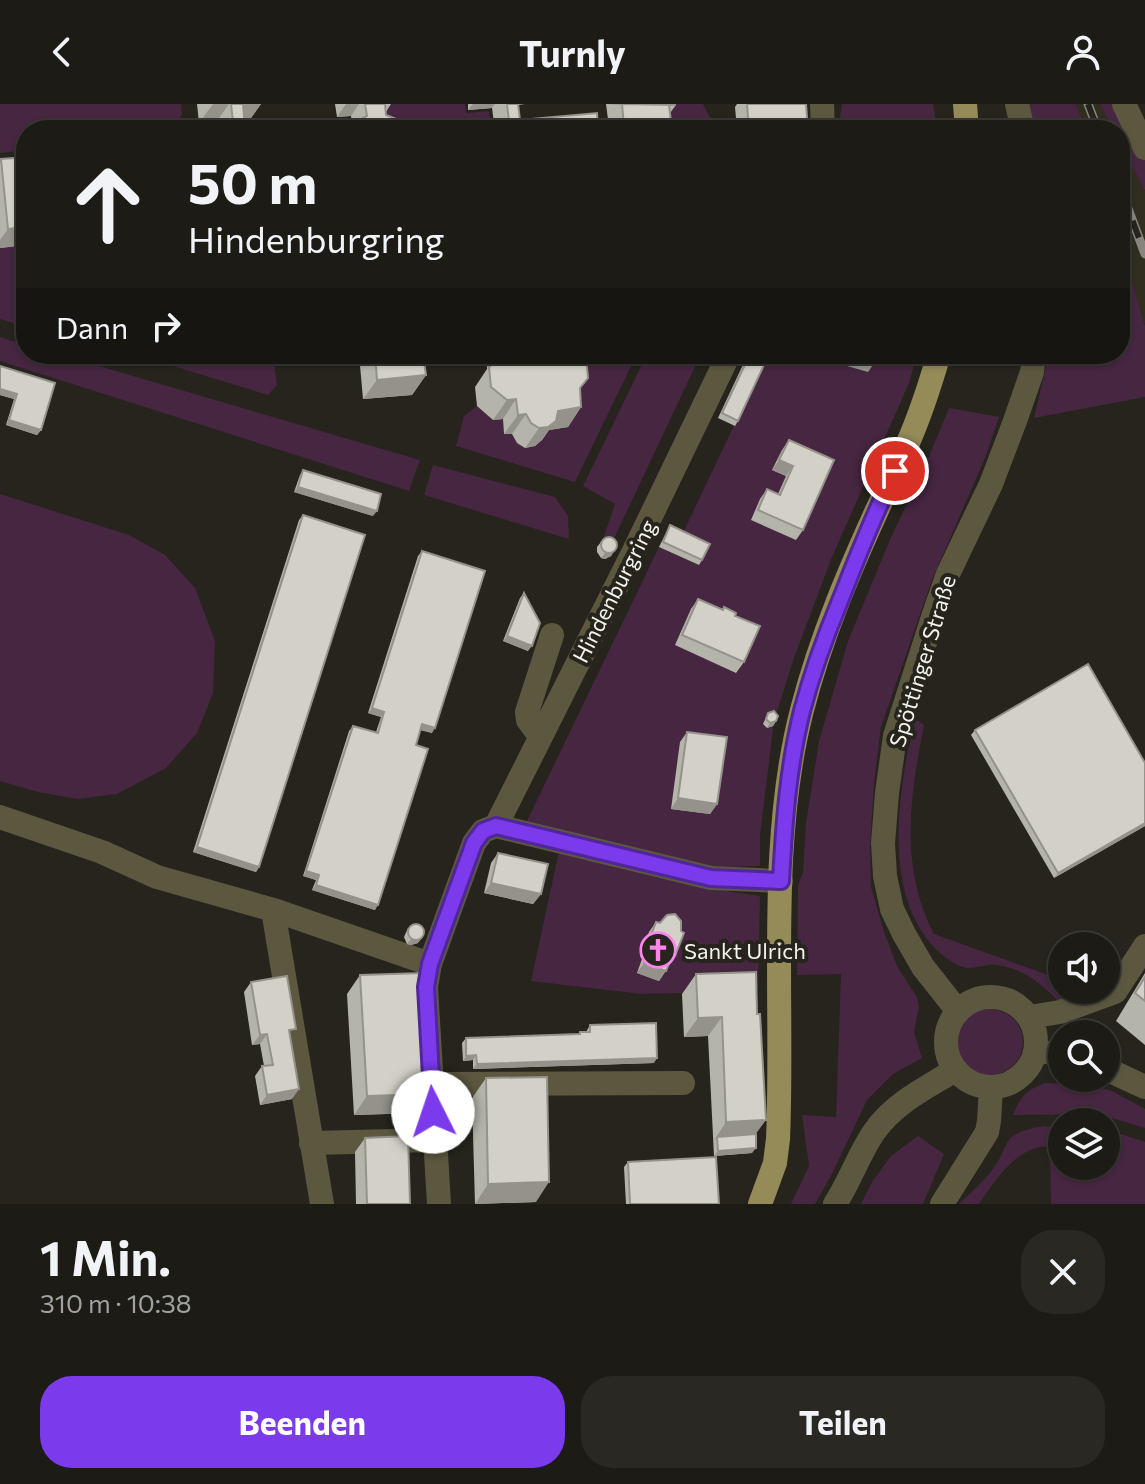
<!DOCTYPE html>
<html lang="de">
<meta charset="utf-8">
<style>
body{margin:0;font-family:Commissioner,sans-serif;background:#292823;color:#f1f3f6;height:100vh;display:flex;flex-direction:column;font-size:30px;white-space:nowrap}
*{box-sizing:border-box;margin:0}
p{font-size:26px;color:#a0a1a1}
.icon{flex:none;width:44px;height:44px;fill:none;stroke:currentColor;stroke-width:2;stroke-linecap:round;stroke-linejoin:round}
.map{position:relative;height:1100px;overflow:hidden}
.panel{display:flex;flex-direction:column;background:#1c1b16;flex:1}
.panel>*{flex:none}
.guide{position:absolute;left:16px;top:16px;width:1114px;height:244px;border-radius:32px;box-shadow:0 2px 6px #0004,0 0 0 2px #3a3935;background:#1c1b16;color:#f1f3f6;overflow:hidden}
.buttons{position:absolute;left:1048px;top:828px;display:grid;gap:16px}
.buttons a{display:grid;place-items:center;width:72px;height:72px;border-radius:50%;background:#1c1b16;box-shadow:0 2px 6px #0004,0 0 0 2px #3a3935;font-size:40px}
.pin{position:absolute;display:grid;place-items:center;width:68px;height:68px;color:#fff;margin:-34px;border:4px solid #fff;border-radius:50%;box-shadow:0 2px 8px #0007}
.me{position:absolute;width:88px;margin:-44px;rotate:356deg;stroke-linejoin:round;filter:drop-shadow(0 0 6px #0008)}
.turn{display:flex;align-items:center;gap:28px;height:168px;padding:0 40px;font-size:36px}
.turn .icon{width:104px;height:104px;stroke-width:2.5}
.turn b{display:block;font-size:56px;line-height:68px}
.then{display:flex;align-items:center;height:76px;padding:0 40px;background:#0003;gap:16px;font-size:30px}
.round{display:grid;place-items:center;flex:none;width:84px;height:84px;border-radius:32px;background:#292823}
.overview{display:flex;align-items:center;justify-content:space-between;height:136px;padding:0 40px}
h1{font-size:48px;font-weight:700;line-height:60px}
.button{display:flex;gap:16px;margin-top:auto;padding:16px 40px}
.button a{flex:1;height:92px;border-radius:32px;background:#7c3aed;color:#fff;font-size:32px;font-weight:700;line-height:92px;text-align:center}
.button a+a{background:#292823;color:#f1f3f6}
header{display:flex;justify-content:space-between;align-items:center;height:104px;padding:0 40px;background:#1c1b16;font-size:36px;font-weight:700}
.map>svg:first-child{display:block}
.built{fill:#312e20}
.green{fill:#462641}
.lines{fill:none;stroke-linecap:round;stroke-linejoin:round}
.minor{stroke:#5c5840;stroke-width:24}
.major{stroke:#948b59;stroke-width:24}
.rail-casing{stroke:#888680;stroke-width:9}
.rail{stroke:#26241d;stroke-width:6;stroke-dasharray:18;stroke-linecap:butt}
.wall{fill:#b5b4ab}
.shaded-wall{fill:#94928b}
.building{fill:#d3d1c7;stroke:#94928b;stroke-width:2}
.route-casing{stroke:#51269a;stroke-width:20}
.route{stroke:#7c3aed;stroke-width:14}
.labels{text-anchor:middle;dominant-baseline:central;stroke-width:8;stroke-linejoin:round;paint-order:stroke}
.street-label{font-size:22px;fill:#f3f2ed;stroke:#26241d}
.poi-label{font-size:22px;fill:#f3f2ed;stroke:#26241d;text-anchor:start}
</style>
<header><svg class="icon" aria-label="back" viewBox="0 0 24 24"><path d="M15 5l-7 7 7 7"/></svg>Turnly<svg class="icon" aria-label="person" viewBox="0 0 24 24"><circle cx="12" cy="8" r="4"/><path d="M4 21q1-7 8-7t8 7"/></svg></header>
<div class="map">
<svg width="1145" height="1100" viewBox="0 0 1145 1100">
<rect width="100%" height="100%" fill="#26241d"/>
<path class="built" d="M1076 0H1100L1113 26H1086Z
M1120 39 1145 87V222L1136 192 1120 126Z"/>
<path class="green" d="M0 0H181L182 10 173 26H26V46L0 49Z
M386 0H465L466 9 489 7 491 26H375L387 11Z
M660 0H703L716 25 656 26Z
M842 0H933L937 26H838Z
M1027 0H1076L1086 26H1034Z
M1100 0H1122L1145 50V87L1120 39V26H1113Z
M1120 126 1136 192 1145 222V293L1034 314 1049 250H1120Z
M26 141V223L0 215V144Z
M0 233 26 241V250H58L420 356 409 387 0 257Z
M162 250H273L277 281 268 291 160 258Z
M546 250H637L575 378 456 342 464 312 477 302 493 316 503 315 504 330H512C520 349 541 348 544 327L553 324Z
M647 250H701L611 441 603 435 615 400 583 382Z
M768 250H917L909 279 832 453 794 554 774 617 760 731V762L713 763 525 721 659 443 698 461 681 433Z
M949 304 999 313 985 354 932 476 881 623 874 680 870 742 871 783 884 828 898 864 917 893 919 903 914 928 922 954 893 970 867 996 833 1068 815 1100H791L809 1062 802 1011 836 1013 841 870 797 871 798 781 803 768 806 719 819 637 848 537 889 438 930 350Z
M433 361 555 393 568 412 569 435 424 391Z
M0 390 129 431 165 451 195 484 215 537 213 589 197 629 166 664 117 690 78 695 38 688 0 677Z
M914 614 924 621C910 692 899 763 934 830L1062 876V886H1073L1063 902C1044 882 1026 865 997 861 987 859 977 865 967 864 954 862 939 849 931 840 881 780 900 685 914 614Z
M559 747C625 767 692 783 760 792L758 887 641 890 531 877Z
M957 938a33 33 0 1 1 66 0a33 33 0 1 1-66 0Z
M1045 979 1085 981 1110 986 1145 1005V1024L1099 1010 1013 1011C1020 993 1026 986 1045 979Z
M1043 1022 1062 1024V1062H1106V1028L1118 1029 1145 1038V1100H1051L1050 1042C1016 1042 996 1076 979 1100H959C969 1090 981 1080 990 1069 1014 1039 996 1031 1043 1022Z
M918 1032 944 1050 923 1100H861L872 1078 891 1052Z"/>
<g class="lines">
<path class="minor" d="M822 0 823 26
M1017 0 1023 26
M1124 0 1145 44
M540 632 528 616 527 608 552 531
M0 713 102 748 157 773 277 807 430 860
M496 722 634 447 729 250
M273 806 322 1100
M946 938a45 45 0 1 1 90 0a45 45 0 1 1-90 0Z
M957 906 923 863 904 830 892 805 885 772 883 739 887 689 895 632 934 510 948 470 991 380 1015 317 1032 268 1034 250
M1029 913 1060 908 1115 888 1145 842
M1036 946 1062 951
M1106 965 1145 983
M431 980 683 979
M311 1039 435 1036
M439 1100 426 883 430 860 474 739 483 727 496 722 711 774 781 777
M835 1100C850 1077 859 1050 874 1028 894 999 926 984 955 966
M942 1100 987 1028 989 1017 991 984"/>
<path class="major" d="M965 0 967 26
M760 1100 775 1059 778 1035C784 895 767 741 802 606 821 532 852 460 884 391 891 374 900 358 907 341 920 312 930 281 939 250"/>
<defs>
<path id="rail" d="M1088 0 1098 26
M1120 83 1145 150"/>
</defs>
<use href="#rail" class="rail-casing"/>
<use href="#rail" class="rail"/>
</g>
<path class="wall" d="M197 0H261L251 14 244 15 245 26H218L217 17 199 19Z
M335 0H391L386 8 352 21 351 12 337 13Z
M468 0H525L518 1 520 16 598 24 609 23 606 0 676 1 670 9 672 26H439L440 24 494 19 492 4 468 6Z
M737 0H806L808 26H737L735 3Z
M1 55 26 141 0 144V58Z
M359 250H423L426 271 412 291 363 295Z
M492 250H582L580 285 581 303 568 323 549 326 542 336 535 342 525 344 517 339 512 330H504L503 315 493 316 477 302 475 283 487 265V257Z
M748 250H769L738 317 735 322 718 314Z
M0 262 41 326 37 331 6 321 14 295 0 291Z
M789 336 803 426 796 436 751 416 760 395 767 385 778 390 786 372 772 366 782 346Z
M303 366 373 412 294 388 300 371Z
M303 411 259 763 256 768 193 748 299 416Z
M670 421 702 456 699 461 659 443Z
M601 438 614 447 611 452 605 455 601 454 597 448V443Z
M422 447 432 629 420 626 375 806 312 786 316 776 303 772 349 627 353 622 376 628 381 613 368 609 418 452Z
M524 489 528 547 503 537 520 494Z
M698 495 735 512 744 558 736 569 675 541 691 505Z
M768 609 776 617 773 622 767 624 763 620Z
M975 626 1145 659V722L1054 774 971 631Z
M687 628 717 700 710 710 671 705 680 638Z
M498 749 541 790 533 800 484 789 491 759Z
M656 818 675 852 659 877 637 869 642 855 640 852 649 828Z
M408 824 418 839 411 841 407 840 404 833Z
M756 868V1030L752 1049 714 1052 708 932 684 933 682 890 696 870Z
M1145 869V941L1116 917Z
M360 871 431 990 418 1009 354 1011 347 890Z
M251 878 290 932 292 995 260 1001 255 972 262 962H264L260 940 252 941 244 888Z
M590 921 654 959 473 965V956L463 957 462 939 466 934 578 930 580 928H586Z
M486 974 536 1098 475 1100 472 994Z
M365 1034 410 1100H356L355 1048Z
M628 1058 719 1100H626L624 1063Z"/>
<path class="shaded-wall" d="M213 0H229L217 17 199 19Z
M240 0H261L251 14 233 16Z
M346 0H359L351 12 337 13Z
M473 0H495L492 4 468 6Z
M26 123V141L0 144V136L8 125Z
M805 250H848L875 258 868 268Z
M426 271 412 291 363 295 377 276Z
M0 285 17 290 14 295 0 291Z
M516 295 503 315 493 316 507 296Z
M581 303 568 323 549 326 542 336 535 342 525 344 539 324 558 307Z
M526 310 512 330H504L518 311Z
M9 316 41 326 37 331 6 321Z
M779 356 793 362 786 372 772 366Z
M298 383 377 407 373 412 294 388Z
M614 447 611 452 605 455 601 454 605 449Z
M507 532 532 542 528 547 503 537Z
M372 604 384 608 381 613 368 609Z
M776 617 773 622 767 624 770 619Z
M422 620 435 624 432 629 419 625Z
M678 694 717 700 710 710 671 705Z
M1145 719V722L1054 774 1058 769Z
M197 743 259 763 256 768 193 748Z
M306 767 319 771 316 776 303 772Z
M491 779 541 790 533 800 484 789Z
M316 781 378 801 375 806 312 786Z
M422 834 418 839 411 841 407 840 411 835Z
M644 859 666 867 659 877 637 869Z
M722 913 708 932 684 933 698 914Z
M267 930 260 940 252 941 260 931Z
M476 951 473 956 463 957 466 952Z
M657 954 654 959 473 965 477 960Z
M299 985 292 995 260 1001 267 991Z
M431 990 418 1009 354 1011 367 992Z
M766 1016 752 1035 717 1033 713 1038 726 1018Z
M756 1044 752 1049 714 1052 718 1047Z
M549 1078 536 1098 475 1100 488 1080Z"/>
<path class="building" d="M231 0H243L245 26H234Z
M365 0H385L386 11 407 19 414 26H347L352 20 367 12Z
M507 0H518L520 16 597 9 598 24 624 22 622 0 676 1H669L672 26H440V24L509 17Z
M747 0H806L808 26H749Z
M26 53V123L8 125 1 55Z
M375 250H423L426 271 377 276Z
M501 250H582L586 253 588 274 580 284 581 303 558 307 556 317 548 323 539 324 531 319 526 310 518 311 516 295 507 296 491 283 489 263 499 255Z
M750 250H769L738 317 722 309Z
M848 250H877L875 258Z
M0 262 55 279 41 326 9 316 17 290 0 285Z
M789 336 834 356 803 426 758 406 767 385 780 391 793 362 779 356Z
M303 366 381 390 377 407 298 383Z
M303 411 365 431 259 763 197 743Z
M670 421 710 440 702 456 663 438Z
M601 441a8 8 0 1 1 16 0a8 8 0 1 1-16 0Z
M422 447 485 467 435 624 422 620 416 641 428 645 378 801 316 781 319 771 306 767 353 622 378 629 384 608 372 604Z
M524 489 540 519 532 542 507 532Z
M698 495 723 506 724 503 736 509 735 512 760 522 744 558 682 531Z
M1088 560 1145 659V719L1058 769 975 626Z
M774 607 778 612 776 617 770 619 766 615 768 609Z
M687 628 727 633 717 700 678 694Z
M498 749 548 760 541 790 491 779Z
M675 810 681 817V827L684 829 675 852H672L666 867 644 859 649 845 647 842 656 818 660 819 667 811Z
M408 828a8 8 0 1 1 16 0a8 8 0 1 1-16 0Z
M756 868 757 910H760L766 1016 726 1018 722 913 698 914 696 870Z
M423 869 431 990 367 992 360 871Z
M287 872 296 925 289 926 299 985 267 991 262 962 273 961 267 930 260 931 251 878Z
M1145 873V897L1135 889Z
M656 919 657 954 477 960 476 951 466 952V934L580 930V928H590V921Z
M547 973 549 1078 488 1080 486 974Z
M756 1030V1044L718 1047 717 1033Z
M408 1032 410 1100H367L365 1034Z
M716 1053 719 1100H630L628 1058Z"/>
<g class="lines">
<defs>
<path id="route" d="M433 1008 426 883 430 860 474 739 483 727 496 722 711 774 781 777C784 720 788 663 802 607 812 569 825 533 840 497 857 453 875 409 895 367"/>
</defs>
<use href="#route" class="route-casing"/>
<use href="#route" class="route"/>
</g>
<defs>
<symbol id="church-ring" viewBox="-11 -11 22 22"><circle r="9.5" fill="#26241d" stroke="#fa87e8" stroke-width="1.5"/><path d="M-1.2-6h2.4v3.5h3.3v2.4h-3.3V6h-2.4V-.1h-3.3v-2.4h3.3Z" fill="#fa87e8"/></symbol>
</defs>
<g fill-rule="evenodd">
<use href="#church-ring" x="638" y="826" width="40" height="40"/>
</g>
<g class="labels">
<g class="street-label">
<text transform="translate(614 487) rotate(-63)">Hindenburgring</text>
<text transform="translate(922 557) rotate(-73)">Spöttinger Straße</text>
</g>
<g class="poi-label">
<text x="684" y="846">Sankt Ulrich</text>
</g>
</g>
</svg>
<div class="buttons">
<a><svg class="icon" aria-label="sound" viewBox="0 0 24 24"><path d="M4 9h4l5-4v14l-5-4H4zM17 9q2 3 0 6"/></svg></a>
<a><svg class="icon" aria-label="search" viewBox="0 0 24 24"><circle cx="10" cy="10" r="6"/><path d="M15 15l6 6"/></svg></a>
<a><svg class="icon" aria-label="layers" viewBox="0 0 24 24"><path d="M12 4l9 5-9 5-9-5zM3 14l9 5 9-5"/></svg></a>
</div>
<div class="pin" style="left:895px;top:367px;background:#d93025"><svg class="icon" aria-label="arrive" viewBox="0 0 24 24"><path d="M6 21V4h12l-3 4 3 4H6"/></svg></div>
<svg class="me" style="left:433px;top:1008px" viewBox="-20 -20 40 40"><circle r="19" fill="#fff"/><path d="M0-13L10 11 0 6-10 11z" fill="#7c3aed"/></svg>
<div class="guide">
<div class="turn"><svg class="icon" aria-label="ahead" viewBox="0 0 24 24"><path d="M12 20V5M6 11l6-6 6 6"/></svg><div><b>50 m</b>Hindenburgring</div></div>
<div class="then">Dann<svg class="icon" aria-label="right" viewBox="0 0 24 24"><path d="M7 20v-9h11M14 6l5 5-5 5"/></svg></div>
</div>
</div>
<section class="panel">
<div class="overview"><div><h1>1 Min.</h1><p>310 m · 10:38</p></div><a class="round"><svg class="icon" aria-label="close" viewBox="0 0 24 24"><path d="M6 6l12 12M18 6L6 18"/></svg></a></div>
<div class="button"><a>Beenden</a><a>Teilen</a></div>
</section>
